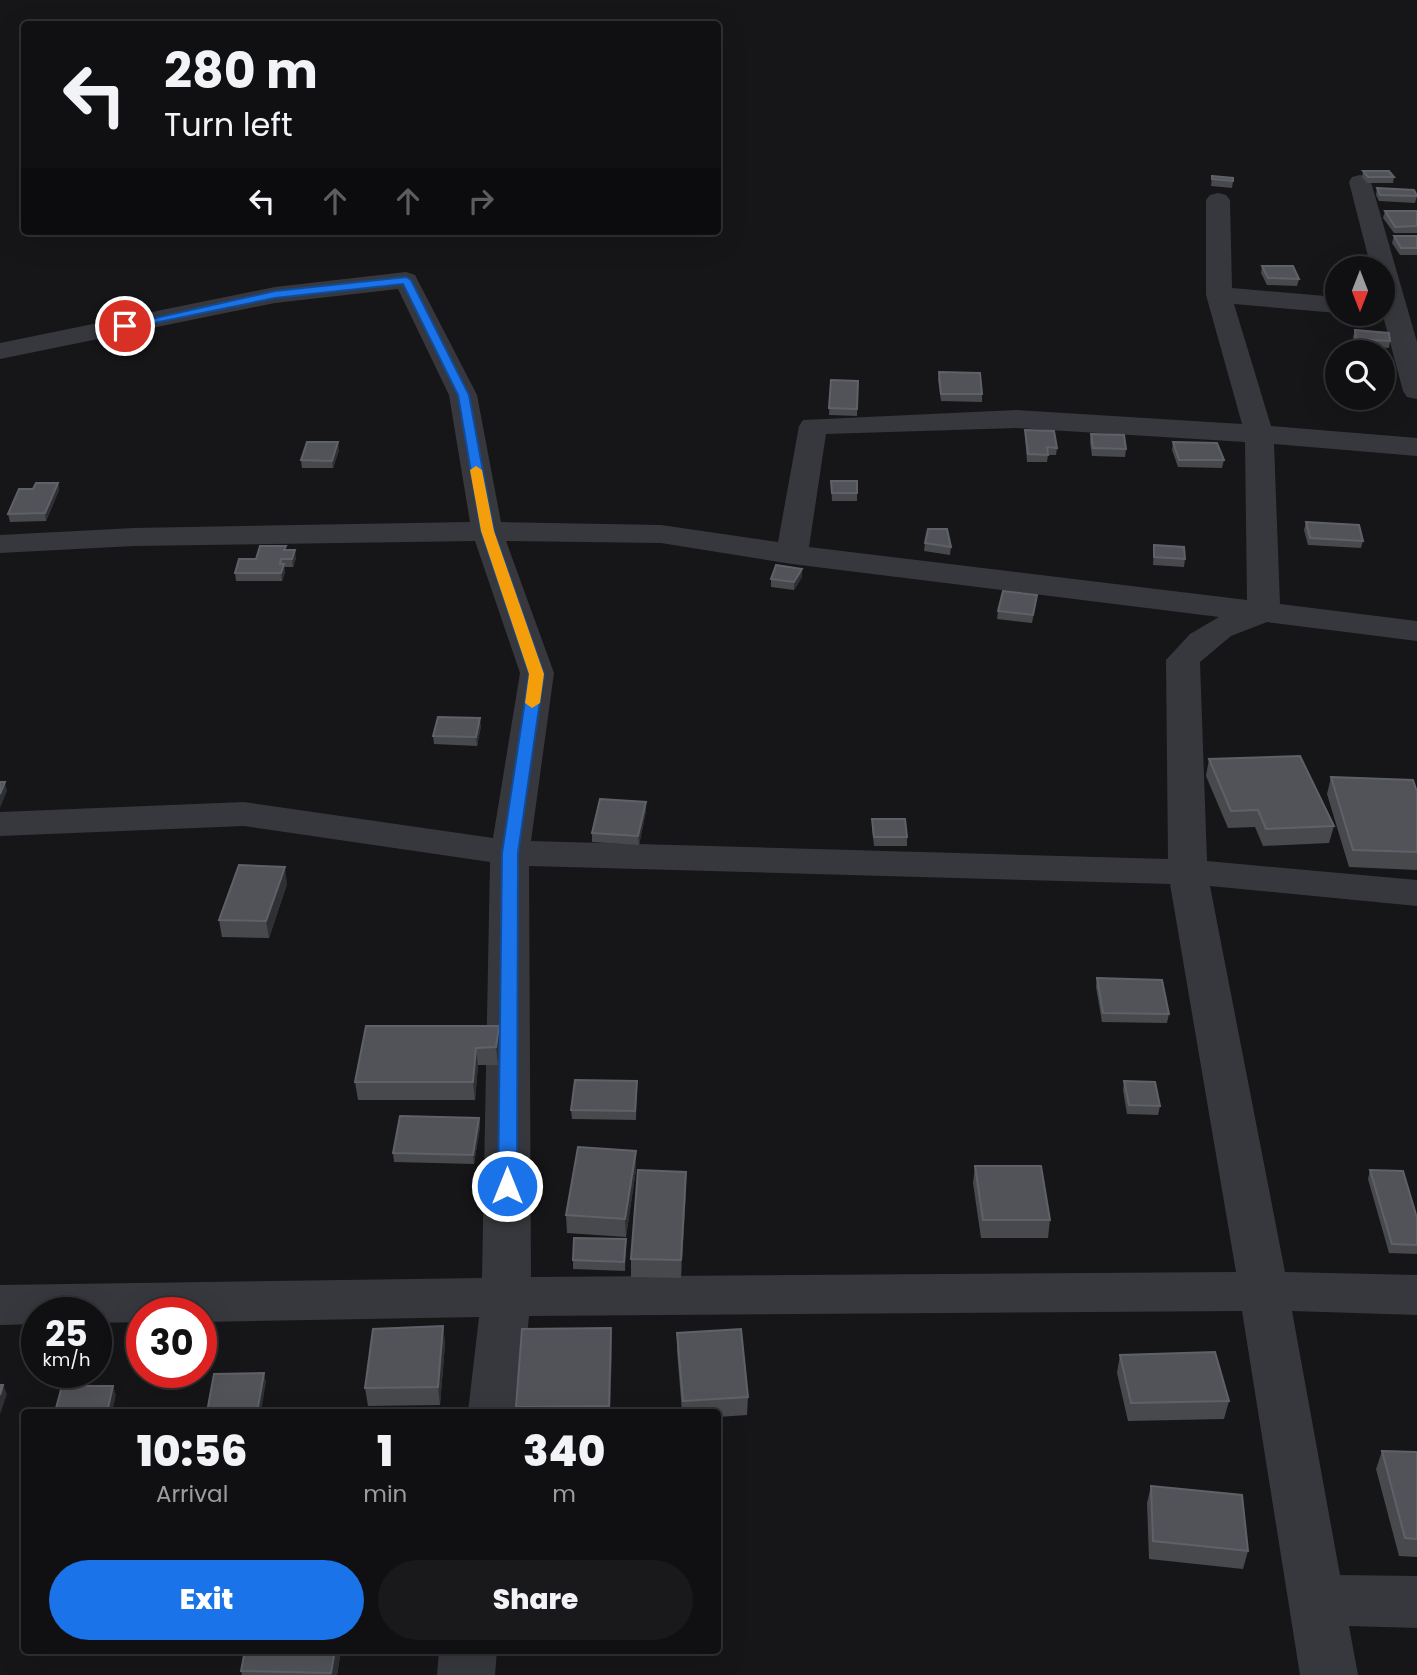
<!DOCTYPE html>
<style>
body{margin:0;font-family:Poppins,sans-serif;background:#19191b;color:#f1f3f6;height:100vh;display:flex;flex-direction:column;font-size:26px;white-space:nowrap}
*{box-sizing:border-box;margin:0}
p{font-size:23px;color:#9c9d9f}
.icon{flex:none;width:38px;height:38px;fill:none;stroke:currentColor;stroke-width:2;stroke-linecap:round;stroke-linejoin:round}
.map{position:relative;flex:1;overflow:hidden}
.side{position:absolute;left:21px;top:1409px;width:700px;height:245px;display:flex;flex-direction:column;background:#101012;border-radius:7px;box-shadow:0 7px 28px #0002,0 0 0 2px #303032}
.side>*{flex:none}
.hud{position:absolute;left:21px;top:21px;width:700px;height:214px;border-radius:7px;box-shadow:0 7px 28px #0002,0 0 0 2px #303032;background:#101012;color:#f1f3f6;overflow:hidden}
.needle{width:46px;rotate:180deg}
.tools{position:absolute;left:1325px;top:256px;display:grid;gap:14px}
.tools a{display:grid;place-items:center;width:70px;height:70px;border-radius:50%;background:#101012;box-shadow:0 7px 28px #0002,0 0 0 2px #303032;font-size:35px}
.speed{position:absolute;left:21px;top:1297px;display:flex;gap:14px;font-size:35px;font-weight:700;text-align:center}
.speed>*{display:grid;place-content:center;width:91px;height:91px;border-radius:50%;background:#101012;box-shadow:0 7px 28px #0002,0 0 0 2px #303032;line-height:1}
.speed small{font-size:18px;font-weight:400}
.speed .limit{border:10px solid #d22;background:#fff;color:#111}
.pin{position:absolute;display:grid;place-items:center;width:60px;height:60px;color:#fff;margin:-30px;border:4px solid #fff;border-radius:50%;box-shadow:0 2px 7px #0007}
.me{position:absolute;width:77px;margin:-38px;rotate:0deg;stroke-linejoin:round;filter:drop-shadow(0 0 5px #0008)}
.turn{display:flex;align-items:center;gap:24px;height:147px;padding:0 28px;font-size:32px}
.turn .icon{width:91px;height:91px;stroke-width:2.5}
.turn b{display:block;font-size:49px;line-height:60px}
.lanes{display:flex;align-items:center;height:66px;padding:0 28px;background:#0003;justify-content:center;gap:35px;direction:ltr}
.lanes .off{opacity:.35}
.eta{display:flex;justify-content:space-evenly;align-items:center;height:119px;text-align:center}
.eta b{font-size:42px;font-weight:800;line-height:49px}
.cta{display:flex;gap:14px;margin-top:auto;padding:14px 28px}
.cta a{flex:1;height:80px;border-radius:42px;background:#1a73e8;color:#fff;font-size:28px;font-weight:800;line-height:80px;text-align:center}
.cta a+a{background:#19191b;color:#f1f3f6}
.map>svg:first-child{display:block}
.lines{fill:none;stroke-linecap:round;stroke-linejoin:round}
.minor{fill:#37383d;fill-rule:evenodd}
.wall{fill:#47494d}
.shaded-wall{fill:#2f3033}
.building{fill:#525359;stroke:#5f6168;stroke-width:2}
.route{fill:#1a73e8;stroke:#114b97;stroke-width:2}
.slow{fill:#f59e0b}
</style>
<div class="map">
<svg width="1417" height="1675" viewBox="0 0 1417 1675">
<rect width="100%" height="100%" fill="#161618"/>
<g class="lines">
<path class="minor" d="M1360 175 1368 177 1371 182 1417 342V399L1407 397 1403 391 1382 312V268H1371L1349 182 1352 177Z
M1218 193 1226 195 1230 200 1232 288 1337 297V313L1234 304 1271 426 1417 438V456L1274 444 1280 604 1417 621V641L1267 622 1231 636 1200 662 1207 861 1417 880V906L1210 886 1285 1272 1417 1275V1315L1292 1311 1340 1575 1417 1576V1628L1349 1626 1358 1675H1300L1242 1311 529 1316 520 1412H468L479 1317 201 1322V1312H142V1322L96 1323V1312H37V1324L0 1325V1285L482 1278 490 862 244 826 0 836V812L244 802 493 838 520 673 475 541 134 546 0 553V535L134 528 470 522 449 395 398 289 275 303 0 359V343L275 287 406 272 415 275 477 395 501 522 661 525 778 542 799 426 803 420 1016 410 1242 424 1206 295V200L1210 195ZM1016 428 1245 442 1247 600 809 547 826 434ZM506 541 661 543 792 564 1219 617 1190 634 1166 660 1168 859 531 841 554 673ZM529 866 1170 884 1236 1272 531 1277Z
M439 1650H497L495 1675H437Z"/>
</g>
<path class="wall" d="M1363 171 1394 177 1393 183H1367L1362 177Z
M1212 176 1233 181 1232 188 1211 186Z
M1377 188 1417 196 1415 203 1379 201 1376 195Z
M1385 211H1417V233H1394L1383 218Z
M1394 236H1417V255H1400L1392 243Z
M1262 266 1299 279 1297 286 1267 285 1261 273Z
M1355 330 1390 341 1389 348 1354 346 1353 337Z
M939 372 982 394V402L941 401 938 380Z
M831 380 858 381 857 416 829 415Z
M1025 430 1057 448 1056 455H1048L1047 462H1027L1025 437Z
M1091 434 1126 449 1125 457 1092 456 1090 442Z
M1173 442 1224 460 1222 468 1178 467 1172 450Z
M339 450 333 468H302L301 460Z
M831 481 857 493V501H832Z
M58 483 59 490 46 521 10 522 8 514 33 489Z
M1306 522 1363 541 1361 548 1308 545 1304 530Z
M925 543 951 547 950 555 924 551Z
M1154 545 1185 559 1184 567 1153 565Z
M286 550 296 558 293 567H284L285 572 282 581H236L235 573 256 559Z
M802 569V577L794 590 771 587V579Z
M1036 603 1032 623 997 619 998 611Z
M481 726 477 746 434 744 433 736Z
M1209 759 1334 826 1329 843 1263 846 1255 827 1228 828 1206 776Z
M1331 777 1417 792V870L1349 867 1327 794Z
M646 802V811L639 845 592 842V833Z
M872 819 907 837V846H874L872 828Z
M287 884 269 938 222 937 219 920Z
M1097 978 1169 1014 1167 1023 1102 1022 1096 987Z
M366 1026 500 1043 498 1065H478L475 1100H358L355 1082Z
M637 1081 636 1120 572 1119 571 1110Z
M1124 1081 1160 1106 1158 1115 1127 1114 1123 1090Z
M479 1118 480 1127 474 1164 394 1162 393 1153Z
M975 1166 1050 1220 1048 1238H981L973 1183Z
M636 1169 626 1237 567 1233 566 1215Z
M1370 1170 1417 1218V1254L1389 1253 1368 1179Z
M686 1190 681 1278 631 1277V1259Z
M626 1239 625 1271 573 1269V1260Z
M443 1326 445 1344 440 1405 368 1406 365 1388Z
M611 1328 612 1346 610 1412H516V1407Z
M677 1333 748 1397 747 1415 718 1417V1412H682L677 1351Z
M1120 1355 1229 1401 1224 1419 1128 1421 1117 1373Z
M1382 1451 1417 1452V1557L1399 1556 1376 1469Z
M1151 1486 1248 1551 1243 1569 1149 1559 1147 1503Z
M245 1650H341L337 1675H242L241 1671Z"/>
<path class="shaded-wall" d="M338 442 339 450 333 468 332 461Z
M58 483 59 490 46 521 45 513Z
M295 550 296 558 293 567 292 559Z
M284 564 285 572 282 581 281 573Z
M802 569V577L794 590V582Z
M480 718 481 726 477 746 476 737Z
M5 782 7 791 0 808V794Z
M646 802V811L639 845 638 836Z
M285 867 287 884 269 938 266 921Z
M499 1026 500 1043 498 1065 496 1047Z
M476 1048 478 1065 475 1100 473 1082Z
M479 1118 480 1127 474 1164 473 1155Z
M636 1151V1169L626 1237 625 1219Z
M686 1172V1190L681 1278V1260Z
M443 1326 445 1344 440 1405 438 1387Z
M611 1328 612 1346 610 1412H609Z
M264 1373 266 1382 261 1412H257Z
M3 1385 7 1394 0 1414V1395Z
M113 1386 116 1395 112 1412H107Z
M335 1650H341L337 1675H331Z"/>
<path class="building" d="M1363 171H1389L1394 177H1368Z
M1212 176 1233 178V181L1212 179Z
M1377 188 1414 190 1417 196 1380 195Z
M1385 211H1417V226L1395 227Z
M1394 236H1417V248H1401Z
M1262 266H1293L1299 279 1268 278Z
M1355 330 1389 333 1390 341 1356 339Z
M939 372 980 373 982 394H941Z
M831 380 858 381 857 409 829 408Z
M1025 430 1054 431 1057 448 1047 447 1048 455 1028 454Z
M1091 434 1124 435 1126 449 1093 448Z
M307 442H338L332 461 301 460Z
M1173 442 1217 443 1224 460H1179Z
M831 481H857V493H832Z
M36 483H58L45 513 8 514 19 489H33Z
M1306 522 1359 525 1363 541 1310 538Z
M928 529H947L951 547 925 543Z
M1154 545 1184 547 1185 559 1154 557Z
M260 546H286L284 550H295L292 559H281L280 564H284L281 573H235L239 559H256Z
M776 565 802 569 794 582 771 579Z
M1003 591 1037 595 1033 615 998 611Z
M438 717 480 718 476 737 433 736Z
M1300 756 1334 826 1266 829 1258 810 1231 811 1209 759Z
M1331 777 1413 780 1417 792V852L1353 850Z
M0 782H5L0 794Z
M600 799 646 802 638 836 592 833Z
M872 819H905L907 837H874Z
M239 865 285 867 266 921 219 920Z
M1097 978 1162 980 1169 1014 1103 1013Z
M366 1026H499L496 1047 476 1048 473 1082H355Z
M575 1080 637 1081 635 1111 571 1110Z
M1124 1081 1155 1082 1160 1106 1129 1105Z
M400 1116 479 1118 473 1155 393 1153Z
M578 1147 636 1151 625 1219 566 1215Z
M975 1166H1041L1050 1220H983Z
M638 1170 686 1172 681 1260 631 1259Z
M1370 1170 1403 1171 1417 1218V1245L1392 1244Z
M574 1238 626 1239 624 1262 573 1260Z
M443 1326 438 1387 365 1388 373 1329Z
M611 1328 609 1406 516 1407 522 1329Z
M741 1329 748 1397 683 1401 677 1333Z
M1215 1352 1229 1401 1131 1403 1120 1355Z
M264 1373 257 1412H207L214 1374Z
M0 1385H3L0 1395Z
M62 1386H113L107 1412H55Z
M1382 1451 1417 1452V1539L1405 1538Z
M1151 1486 1242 1495 1248 1551 1153 1541Z
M245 1650H335L331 1673 241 1671Z"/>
<path class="route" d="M406 277 411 280 469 395 494 531 544 674 518 853 517 1186 514 1191 507 1193 500 1191 498 1186 502 853 529 674 481 531 458 395 403 284 275 298 125 329 120 326 275 291Z"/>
<path class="slow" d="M476 466 482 470 494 531 544 674 540 703 532 708 525 703 529 674 481 531 470 470Z"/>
</svg>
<div class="tools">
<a><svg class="needle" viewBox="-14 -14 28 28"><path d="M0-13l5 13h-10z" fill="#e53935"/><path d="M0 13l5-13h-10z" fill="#9c9d9f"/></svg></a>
<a><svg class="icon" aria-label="search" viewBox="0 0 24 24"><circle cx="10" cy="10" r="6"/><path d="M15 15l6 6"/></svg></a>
</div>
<div class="speed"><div>25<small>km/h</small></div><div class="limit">30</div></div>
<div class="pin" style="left:125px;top:326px;background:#d93025"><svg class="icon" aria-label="arrive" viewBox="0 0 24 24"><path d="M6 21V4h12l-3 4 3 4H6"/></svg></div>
<svg class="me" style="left:507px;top:1186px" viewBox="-20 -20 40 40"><circle r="17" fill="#1a73e8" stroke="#fff" stroke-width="3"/><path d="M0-11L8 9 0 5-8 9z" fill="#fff"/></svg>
<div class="hud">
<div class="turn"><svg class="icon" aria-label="left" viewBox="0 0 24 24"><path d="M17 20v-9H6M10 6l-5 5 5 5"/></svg><div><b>280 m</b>Turn left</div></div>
<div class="lanes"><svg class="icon" aria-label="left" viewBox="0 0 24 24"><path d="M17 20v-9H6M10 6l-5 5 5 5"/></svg><svg class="icon off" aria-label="ahead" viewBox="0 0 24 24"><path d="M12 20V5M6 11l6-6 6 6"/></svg><svg class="icon off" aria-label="ahead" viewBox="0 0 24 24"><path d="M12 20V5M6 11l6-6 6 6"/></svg><svg class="icon off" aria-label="right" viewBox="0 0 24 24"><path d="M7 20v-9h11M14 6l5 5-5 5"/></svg></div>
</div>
<section class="side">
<div class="eta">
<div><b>10:56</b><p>Arrival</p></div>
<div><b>1</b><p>min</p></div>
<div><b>340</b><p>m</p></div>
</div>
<div class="cta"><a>Exit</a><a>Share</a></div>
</section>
</div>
